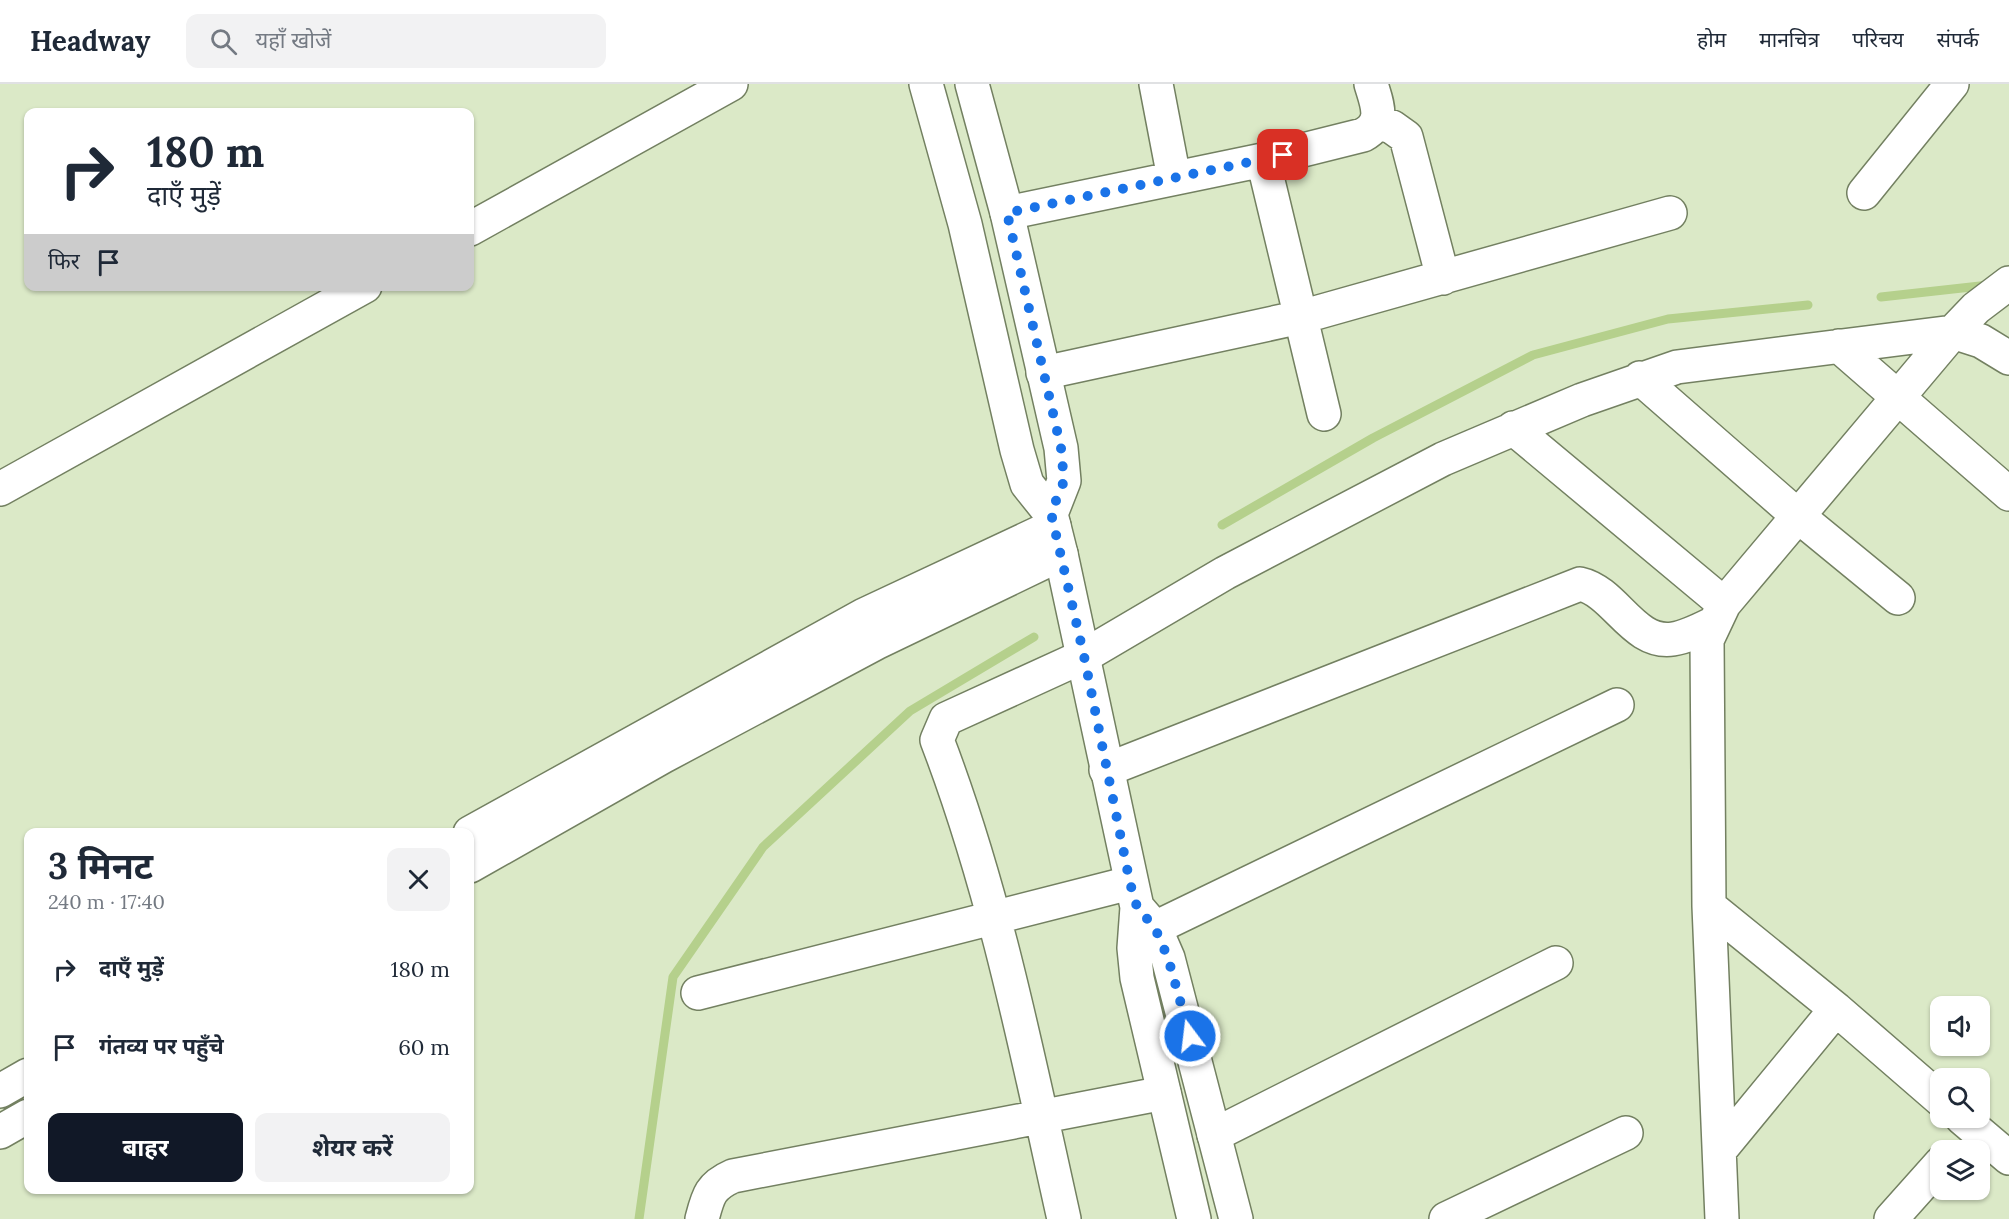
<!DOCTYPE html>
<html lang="hi">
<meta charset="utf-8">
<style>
body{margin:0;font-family:Lora,"Noto Sans Devanagari",serif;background:#f2f2f3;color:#1f2937;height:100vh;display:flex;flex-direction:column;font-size:22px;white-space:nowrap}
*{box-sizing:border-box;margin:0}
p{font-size:20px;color:#747a83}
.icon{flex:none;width:33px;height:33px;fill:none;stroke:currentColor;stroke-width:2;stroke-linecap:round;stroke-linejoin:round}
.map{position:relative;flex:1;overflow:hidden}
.drawer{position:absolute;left:24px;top:744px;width:450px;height:366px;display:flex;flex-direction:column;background:#fff;border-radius:12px;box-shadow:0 2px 4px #0004}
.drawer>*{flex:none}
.banner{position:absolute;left:24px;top:24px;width:450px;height:183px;border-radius:12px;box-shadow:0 2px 4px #0004;background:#fff;color:#1f2937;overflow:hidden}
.controls{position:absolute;left:1930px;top:912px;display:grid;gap:12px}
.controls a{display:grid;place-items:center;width:60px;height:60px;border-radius:12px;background:#fff;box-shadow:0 2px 4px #0004;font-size:30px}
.pin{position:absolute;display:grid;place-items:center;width:51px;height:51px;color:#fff;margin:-26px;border-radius:12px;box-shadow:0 3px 9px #0006}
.me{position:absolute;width:66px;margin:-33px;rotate:345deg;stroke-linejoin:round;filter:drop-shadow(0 0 4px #0008)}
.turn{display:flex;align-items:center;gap:21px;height:126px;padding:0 24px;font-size:27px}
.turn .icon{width:78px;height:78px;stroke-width:2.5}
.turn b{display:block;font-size:42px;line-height:51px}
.then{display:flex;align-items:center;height:57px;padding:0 24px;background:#0003;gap:12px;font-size:22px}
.round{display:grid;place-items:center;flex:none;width:63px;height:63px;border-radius:12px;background:#f2f2f3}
.summary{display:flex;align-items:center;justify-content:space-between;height:102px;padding:0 24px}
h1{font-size:36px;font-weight:700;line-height:45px}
.cta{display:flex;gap:12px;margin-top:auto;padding:12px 24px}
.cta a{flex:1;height:69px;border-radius:12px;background:#111827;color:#fff;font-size:24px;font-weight:700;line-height:69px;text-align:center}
.cta a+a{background:#f2f2f3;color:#1f2937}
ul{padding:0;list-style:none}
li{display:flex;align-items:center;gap:18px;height:78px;padding:0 24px}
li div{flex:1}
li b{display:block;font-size:22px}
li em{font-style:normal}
header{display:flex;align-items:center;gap:36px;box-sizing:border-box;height:84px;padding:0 30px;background:#fff;border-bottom:2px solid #e0e1e3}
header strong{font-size:28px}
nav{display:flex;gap:33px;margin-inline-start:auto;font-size:21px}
.search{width:420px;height:54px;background:#f2f2f3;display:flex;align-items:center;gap:15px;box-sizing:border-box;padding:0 21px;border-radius:12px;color:#747a83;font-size:22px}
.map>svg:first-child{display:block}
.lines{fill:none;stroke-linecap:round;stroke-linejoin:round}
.stream{stroke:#b5d08c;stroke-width:9}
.minor-casing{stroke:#738061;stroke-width:36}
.major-casing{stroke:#738061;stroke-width:36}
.minor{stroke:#fff;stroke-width:33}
.major{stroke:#fff;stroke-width:33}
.route{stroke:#1a73e8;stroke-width:10;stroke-dasharray:0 18}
</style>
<header>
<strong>Headway</strong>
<div class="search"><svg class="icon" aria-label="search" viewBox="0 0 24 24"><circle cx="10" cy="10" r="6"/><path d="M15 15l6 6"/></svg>यहाँ खोजें</div>
<nav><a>होम</a><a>मानचित्र</a><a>परिचय</a><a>संपर्क</a></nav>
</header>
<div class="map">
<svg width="2009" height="1135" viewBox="0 0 2009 1135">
<rect width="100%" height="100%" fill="#dbe9c7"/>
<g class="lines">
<path class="stream" d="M1881 213 1989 201
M1222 441 1373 354 1533 271 1668 235 1808 221
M639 1135 673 893 763 763 910 627 1034 553"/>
<defs>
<path id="minor" d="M1156 0 1174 94
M1377 38 1392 43 1406 53 1443 194
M1263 76 1324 330
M1864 109 1952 0
M1007 129 1263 76 1363 51C1386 39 1377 20 1371 0
M470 145 731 0
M1839 262 2009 410
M1043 289 1301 233 1670 129
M1640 294 1798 432 1898 514
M1513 344 1724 520
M0 405 365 202
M1106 686 1580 500C1616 508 1633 561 1673 555 1686 553 1700 546 1712 540
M470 749 864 531 1054 442
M470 782 664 672 876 559 1061 470
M1709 822 1836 925 1941 1016
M1155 844 1617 621
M698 909 1130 799
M0 1007 28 991
M1962 1034 2009 1074
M0 1048 28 1032
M1214 1051 1556 879
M1720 1066 1836 925
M702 1135C708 1112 710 1102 733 1092L1164 1009
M1064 1135C1028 974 996 810 937 656L946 635 1084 572 1225 489 1443 375 1582 316 1677 283 1953 248 1981 257 2009 274
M1446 1135 1626 1049
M1722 1135 1709 822 1707 556 1724 520 1953 248 1976 224 2009 199
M1891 1135 1941 1079"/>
<path id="major" d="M926 0 965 140 1017 366 1027 400 1051 430 1061 470 1137 823 1134 864 1137 894 1194 1135
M972 0 1007 129 1061 364 1064 397 1051 430
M1137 823 1155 844 1168 874 1236 1135"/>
</defs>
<use href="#minor" class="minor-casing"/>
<use href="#major" class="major-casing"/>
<use href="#minor" class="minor"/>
<use href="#major" class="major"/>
</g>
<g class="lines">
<path class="route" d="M1190 952 1168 874 1155 844 1137 823 1130 799 1084 572 1051 429 1064 397 1061 364 1007 129 1283 71"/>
</g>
</svg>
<div class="controls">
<a><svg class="icon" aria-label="sound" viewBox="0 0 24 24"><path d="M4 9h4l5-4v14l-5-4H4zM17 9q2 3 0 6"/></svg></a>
<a><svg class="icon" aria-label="search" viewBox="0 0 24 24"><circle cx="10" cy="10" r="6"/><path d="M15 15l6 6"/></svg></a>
<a><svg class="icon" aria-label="layers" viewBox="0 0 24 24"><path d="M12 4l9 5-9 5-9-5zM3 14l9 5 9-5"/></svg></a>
</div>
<div class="pin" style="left:1283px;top:71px;background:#d93025"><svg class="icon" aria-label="arrive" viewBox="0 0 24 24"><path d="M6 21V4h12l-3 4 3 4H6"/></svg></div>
<svg class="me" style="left:1190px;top:952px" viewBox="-20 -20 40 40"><circle r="17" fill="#1a73e8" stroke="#fff" stroke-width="3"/><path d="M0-11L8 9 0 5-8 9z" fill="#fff"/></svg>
<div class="banner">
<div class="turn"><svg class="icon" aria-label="right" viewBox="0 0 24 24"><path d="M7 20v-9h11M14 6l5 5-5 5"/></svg><div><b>180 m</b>दाएँ मुड़ें</div></div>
<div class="then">फिर<svg class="icon" aria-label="arrive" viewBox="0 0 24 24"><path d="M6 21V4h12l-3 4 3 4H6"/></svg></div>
</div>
<section class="drawer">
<div class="summary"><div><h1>3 मिनट</h1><p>240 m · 17:40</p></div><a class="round"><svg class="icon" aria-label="close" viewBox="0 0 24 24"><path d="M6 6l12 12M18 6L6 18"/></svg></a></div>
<ul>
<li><svg class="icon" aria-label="right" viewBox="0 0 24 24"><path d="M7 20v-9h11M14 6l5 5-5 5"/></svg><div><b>दाएँ मुड़ें</b></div><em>180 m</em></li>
<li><svg class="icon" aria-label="arrive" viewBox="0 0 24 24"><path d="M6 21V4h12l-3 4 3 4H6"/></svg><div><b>गंतव्य पर पहुँचे</b></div><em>60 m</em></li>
</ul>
<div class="cta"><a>बाहर</a><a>शेयर करें</a></div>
</section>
</div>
